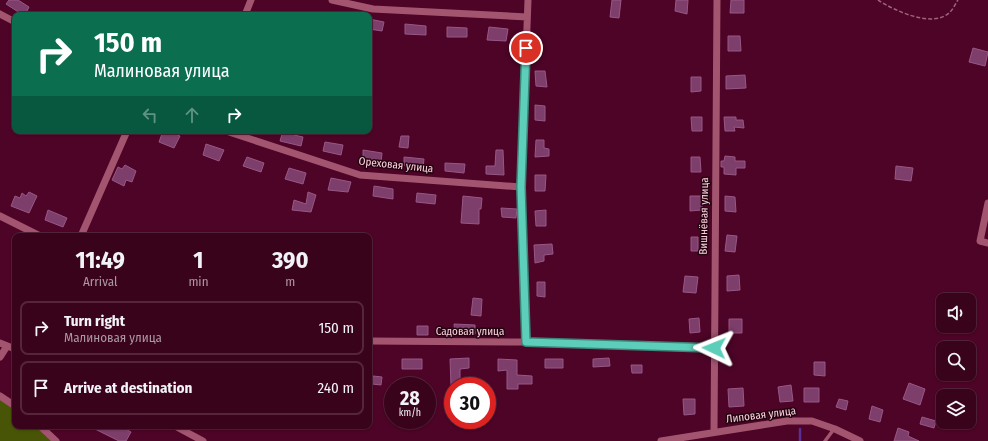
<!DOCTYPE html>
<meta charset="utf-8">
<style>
body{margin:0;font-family:"Fira Sans Condensed",sans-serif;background:#451129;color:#f1f3f6;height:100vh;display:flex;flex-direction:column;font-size:15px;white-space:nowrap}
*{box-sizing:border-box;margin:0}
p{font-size:13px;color:#ab98a3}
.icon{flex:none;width:22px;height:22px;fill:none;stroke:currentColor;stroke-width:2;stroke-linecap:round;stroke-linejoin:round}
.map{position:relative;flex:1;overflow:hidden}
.drawer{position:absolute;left:12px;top:233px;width:360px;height:196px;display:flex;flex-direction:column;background:#3a031c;border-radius:8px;box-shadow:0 1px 3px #0004,0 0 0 1px #54253b}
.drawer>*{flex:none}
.hud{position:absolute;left:12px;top:12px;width:360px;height:122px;border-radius:8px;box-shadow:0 1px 3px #0004,0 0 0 1px #54253b;background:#0b6e4f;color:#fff;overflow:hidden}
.tools{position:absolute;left:936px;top:293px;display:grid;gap:8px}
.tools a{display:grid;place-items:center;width:40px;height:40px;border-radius:8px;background:#3a031c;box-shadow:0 1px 3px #0004,0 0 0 1px #54253b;font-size:20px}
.speed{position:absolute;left:384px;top:377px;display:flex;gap:8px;font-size:20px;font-weight:700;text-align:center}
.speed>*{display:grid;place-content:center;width:52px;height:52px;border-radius:50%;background:#3a031c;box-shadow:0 1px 3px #0004,0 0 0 1px #54253b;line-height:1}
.speed small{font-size:10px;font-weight:400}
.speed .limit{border:6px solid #d22;background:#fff;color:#111}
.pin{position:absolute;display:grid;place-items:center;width:34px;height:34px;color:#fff;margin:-17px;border:2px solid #fff;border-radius:50%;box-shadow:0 1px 4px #0007}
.me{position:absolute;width:44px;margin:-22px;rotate:272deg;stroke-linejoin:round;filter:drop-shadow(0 0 3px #0008)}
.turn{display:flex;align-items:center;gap:14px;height:84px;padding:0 16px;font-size:18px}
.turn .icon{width:52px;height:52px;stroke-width:2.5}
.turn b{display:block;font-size:28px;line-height:34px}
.lanes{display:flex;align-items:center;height:38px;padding:0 16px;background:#0003;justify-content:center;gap:20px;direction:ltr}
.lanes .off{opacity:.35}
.eta{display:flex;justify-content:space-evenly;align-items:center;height:68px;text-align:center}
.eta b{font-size:24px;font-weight:700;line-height:28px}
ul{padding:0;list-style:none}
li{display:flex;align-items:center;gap:12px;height:54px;margin:0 8px 6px;padding:0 8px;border:2px solid #54253b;border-radius:8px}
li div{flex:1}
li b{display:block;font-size:15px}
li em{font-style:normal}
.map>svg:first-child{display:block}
.green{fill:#485507}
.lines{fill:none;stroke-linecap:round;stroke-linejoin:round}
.stream{stroke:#5c2f96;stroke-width:2.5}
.building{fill:#7d3e6b;stroke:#995785}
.path{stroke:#9f637c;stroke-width:1.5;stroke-dasharray:4 2;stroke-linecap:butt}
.lane{stroke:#a35570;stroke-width:3.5}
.street{stroke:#a35570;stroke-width:7}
.route-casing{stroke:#3c8678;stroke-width:10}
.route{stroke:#5dceb9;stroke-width:7}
.labels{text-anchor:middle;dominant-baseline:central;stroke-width:3;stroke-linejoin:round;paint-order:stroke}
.street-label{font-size:11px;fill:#fdd0dd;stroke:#220510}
</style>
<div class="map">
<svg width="988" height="441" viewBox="0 0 988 441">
<rect width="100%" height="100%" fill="#4d0426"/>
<path class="green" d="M0 396 15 406V426H40L56 441H0Z"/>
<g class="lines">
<path class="stream" d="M800 441V429"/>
</g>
<path class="building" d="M9 0H18L29 7 25 15H23L6 4Z
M612 0H621L619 18 610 17Z
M676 0H688L687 14 675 11Z
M731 0H744V13H730Z
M369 19 384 22 382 31 369 29Z
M405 24 426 26V35L405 34Z
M447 27 467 28V37H447Z
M489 27 508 29 506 41 487 40Z
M728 36H740L741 51H728Z
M973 48 988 52 985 66 969 62Z
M535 71H545L547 87 536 86Z
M745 75 746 88 726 89V76Z
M691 77H701V91L691 92Z
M535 105 545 106V121L535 120Z
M691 117H702V131H692Z
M724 117H736V120H743L744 128 734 127 735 131H725Z
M163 131H168L180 136 174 148 159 142Z
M283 131H295L294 135 303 137 301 146 280 141Z
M401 136H409L408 148 399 147Z
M536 140H544V148L549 149V156L535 157Z
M325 142 343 145 341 155 323 151Z
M206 144 224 150 219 161 203 155Z
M363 150 382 153 381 163 363 159Z
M496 150H503L504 175 486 174V166H495Z
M725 156 735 157V161H745V168H736V175L724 174V167H721V161H724Z
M247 157 264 163 261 172 243 166Z
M404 157 424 159 423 168 404 165Z
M691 157H700L701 172H691Z
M445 163 465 164 464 173 445 171Z
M125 165 136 171 132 182 126 180 124 186 112 180 118 167 122 169Z
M896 166 913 168 911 181 895 179Z
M289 168 306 173 303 184 285 179Z
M535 175H546L545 191H535Z
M331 178 351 182 348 192 328 190Z
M374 186 393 189V199L373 196Z
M29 192 37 196 29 213 11 206 15 196 20 198 22 193 26 196Z
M308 192 316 195 311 212 292 210 294 200 306 204Z
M417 193 436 195 435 204 416 202Z
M463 196 482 198 481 209H479V224L461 223Z
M690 196H702V210L690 211Z
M725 196 735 197 736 212 725 211Z
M501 208 517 209 516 218 502 217Z
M48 210 67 218 63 227 45 220Z
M546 210V226H536L535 211Z
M727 235 737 236 735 252 725 251Z
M691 237H698V251H691Z
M552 244 553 254 544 255V261L535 263 534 245Z
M739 275 740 290 727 291V276Z
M685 276 698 277 696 293 683 292Z
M537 282H545V297L537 296Z
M473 298 482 299 481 316 471 315Z
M699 318 700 332 690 333 689 319Z
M729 319H742V333H729Z
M454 324 475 325V334H455Z
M417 326H428V335H417Z
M469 358V368L460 369V386H451L450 359Z
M609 358 610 366 593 367V359Z
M402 359H422V369H402Z
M498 359 517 360V375L532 376V384H518V389H507V370L498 371Z
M545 359H563V368H545Z
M814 362H825V376L814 375Z
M631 365H642V373H632Z
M373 376 382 377 381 385 372 384Z
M909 383 925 389 920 405 903 399Z
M791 385 793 401 780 402 778 387Z
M743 388 744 406 729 407 728 389Z
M804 388H819V402H804Z
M683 399H695V414L684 415Z
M839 399 848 401 846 410 836 407Z
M872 406 883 410 880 422 869 419Z
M922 417 936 421 934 428 920 424Z
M89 426H120L131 432 126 441H119Z
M898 428 909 432 908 436 919 441H894Z"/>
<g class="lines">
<path class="path" d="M878 0C895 11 932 28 949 13 953 10 955 4 958 0"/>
<path class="lane" d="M825 441 834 429"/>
<path class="street" d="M332 0 373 9 527 17
M0 14 15 22
M245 15 251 0
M226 131 360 175 521 187
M988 203 980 241 988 243
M0 216 40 236
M81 236 127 131
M369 341 526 342 714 348
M526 342 521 187 528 0
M0 343 15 349
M0 357 7 346
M0 396 15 406
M40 426 56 441
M175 426 203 441
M714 432 717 0
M661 441 787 421H812L835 429 860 441"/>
</g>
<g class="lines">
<defs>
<path id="route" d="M526 48 521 187 526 342 714 348"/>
</defs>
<use href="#route" class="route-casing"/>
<use href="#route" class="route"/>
</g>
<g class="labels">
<g class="street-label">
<text transform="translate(396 165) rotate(6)">Ореховая улица</text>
<text transform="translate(704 216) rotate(-89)">Вишнёвая улица</text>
<text x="470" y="331">Садовая улица</text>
<text transform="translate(761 415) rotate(-7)">Липовая улица</text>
</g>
</g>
</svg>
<div class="tools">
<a><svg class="icon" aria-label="sound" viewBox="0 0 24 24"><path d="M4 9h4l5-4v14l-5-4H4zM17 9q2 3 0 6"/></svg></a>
<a><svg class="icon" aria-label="search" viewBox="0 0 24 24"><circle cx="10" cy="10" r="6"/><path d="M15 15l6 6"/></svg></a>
<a><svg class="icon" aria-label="layers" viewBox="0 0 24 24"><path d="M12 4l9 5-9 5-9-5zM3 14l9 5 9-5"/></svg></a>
</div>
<div class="speed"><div>28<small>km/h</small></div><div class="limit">30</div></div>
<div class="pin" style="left:526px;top:48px;background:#d93025"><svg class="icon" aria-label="arrive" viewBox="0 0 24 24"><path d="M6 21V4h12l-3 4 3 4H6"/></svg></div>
<svg class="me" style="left:714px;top:348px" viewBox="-20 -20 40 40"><path d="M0-17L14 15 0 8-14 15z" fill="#5dceb9" stroke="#fff" stroke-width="4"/></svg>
<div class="hud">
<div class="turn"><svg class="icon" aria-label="right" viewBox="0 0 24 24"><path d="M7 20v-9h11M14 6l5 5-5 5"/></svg><div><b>150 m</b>Малиновая улица</div></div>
<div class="lanes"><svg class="icon off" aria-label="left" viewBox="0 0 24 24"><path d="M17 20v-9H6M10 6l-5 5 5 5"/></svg><svg class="icon off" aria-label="ahead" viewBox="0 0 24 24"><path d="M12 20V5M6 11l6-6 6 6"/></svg><svg class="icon" aria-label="right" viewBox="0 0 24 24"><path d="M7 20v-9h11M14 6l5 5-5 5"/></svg></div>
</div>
<section class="drawer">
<div class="eta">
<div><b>11:49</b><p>Arrival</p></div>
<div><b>1</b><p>min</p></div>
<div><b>390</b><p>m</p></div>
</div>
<ul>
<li><svg class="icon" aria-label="right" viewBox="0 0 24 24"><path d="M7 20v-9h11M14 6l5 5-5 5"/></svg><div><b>Turn right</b><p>Малиновая улица</p></div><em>150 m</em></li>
<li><svg class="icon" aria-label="arrive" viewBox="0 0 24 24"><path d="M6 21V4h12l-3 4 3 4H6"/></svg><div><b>Arrive at destination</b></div><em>240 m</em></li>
</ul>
</section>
</div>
